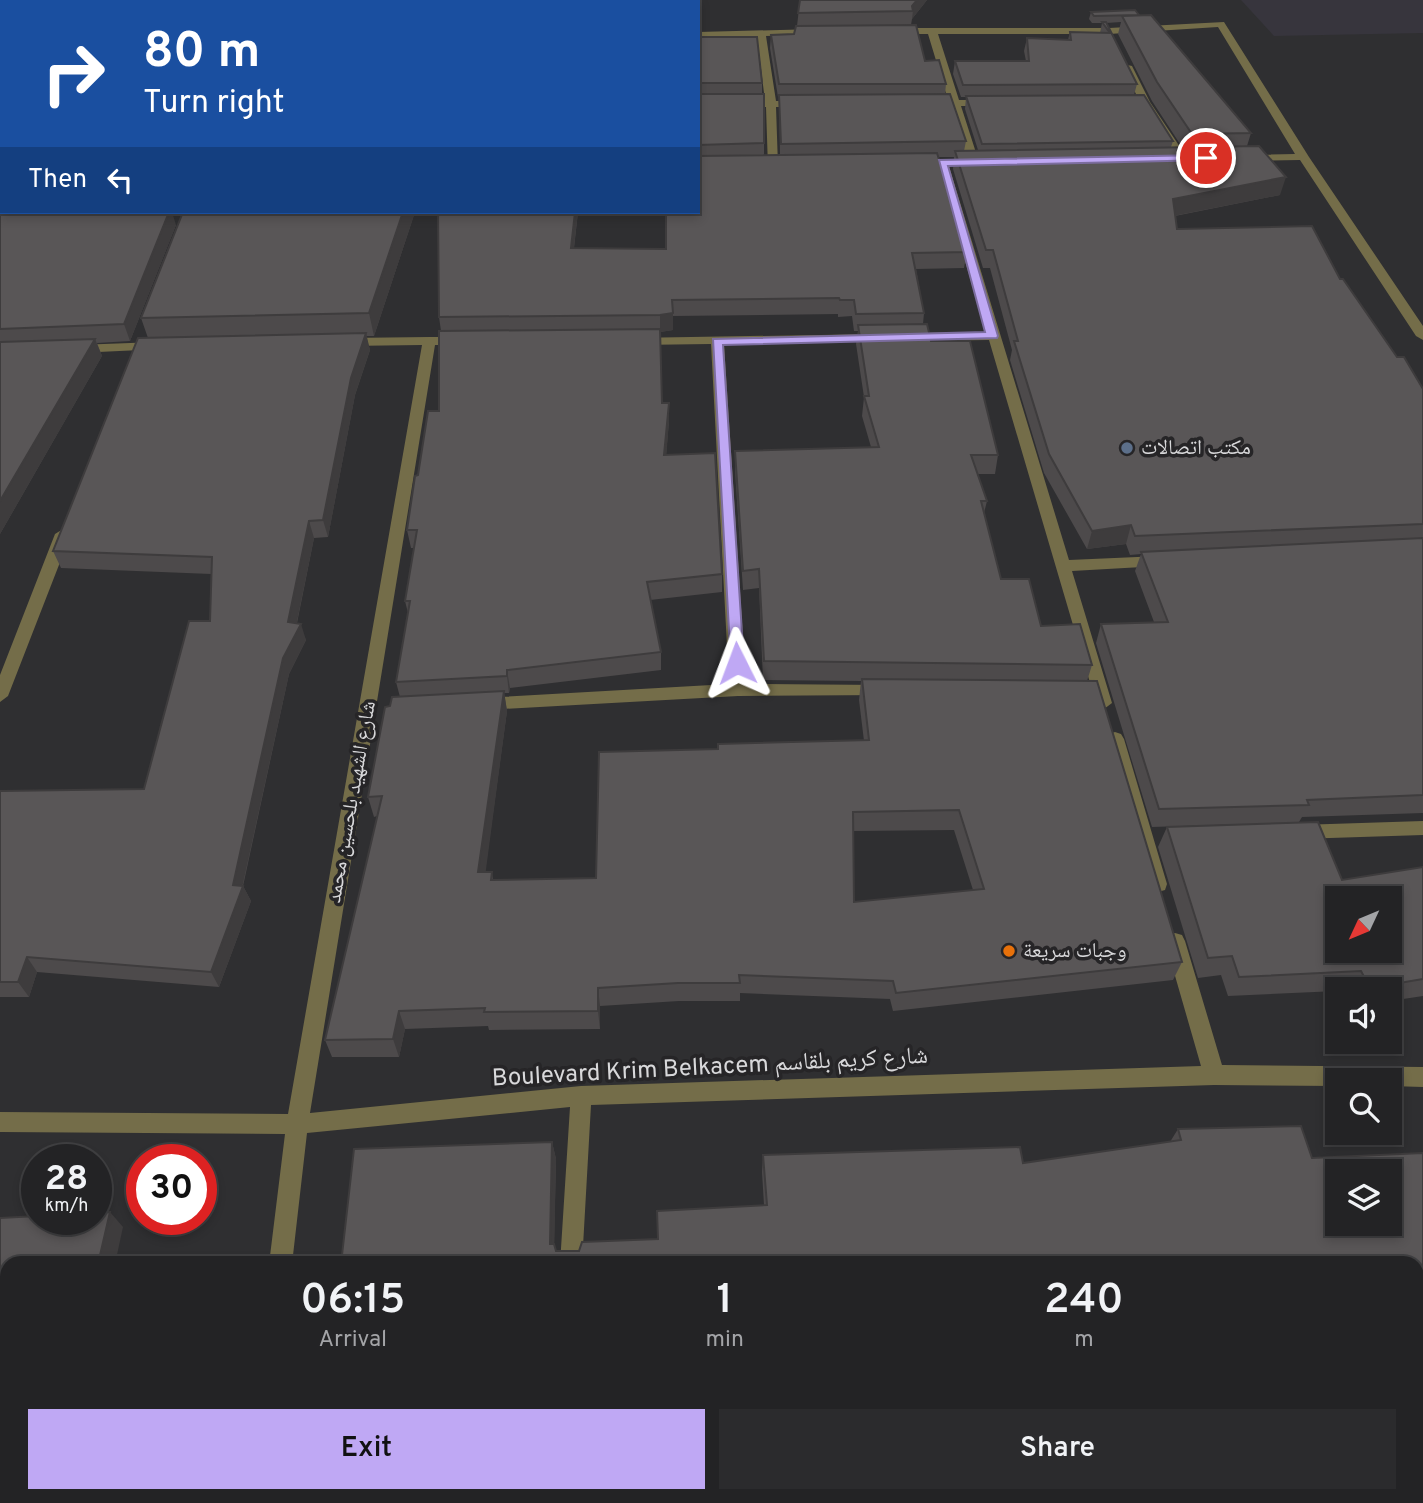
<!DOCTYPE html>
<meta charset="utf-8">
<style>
body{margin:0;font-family:Overpass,"Noto Naskh Arabic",sans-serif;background:#2b2b2d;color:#f1f3f6;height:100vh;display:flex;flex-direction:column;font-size:26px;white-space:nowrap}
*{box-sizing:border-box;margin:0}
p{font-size:23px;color:#a3a4a7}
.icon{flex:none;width:38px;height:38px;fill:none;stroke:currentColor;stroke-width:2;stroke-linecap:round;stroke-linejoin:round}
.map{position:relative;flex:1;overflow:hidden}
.sheet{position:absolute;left:0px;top:1256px;width:1424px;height:247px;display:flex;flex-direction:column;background:#232325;border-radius:21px 21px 0 0;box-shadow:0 4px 10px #0003,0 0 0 2px #404042}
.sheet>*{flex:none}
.guide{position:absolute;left:0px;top:0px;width:700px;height:214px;box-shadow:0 4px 10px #0003,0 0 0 2px #404042;background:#1a4fa0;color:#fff;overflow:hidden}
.needle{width:46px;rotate:226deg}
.tools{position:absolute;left:1325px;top:886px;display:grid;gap:14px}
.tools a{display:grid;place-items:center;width:77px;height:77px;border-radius:0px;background:#232325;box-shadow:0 4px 10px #0003,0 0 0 2px #404042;font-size:35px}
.speed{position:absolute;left:21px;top:1144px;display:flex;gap:14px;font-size:35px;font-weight:700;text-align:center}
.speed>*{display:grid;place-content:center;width:91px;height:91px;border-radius:50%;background:#232325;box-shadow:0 4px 10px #0003,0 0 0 2px #404042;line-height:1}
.speed small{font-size:18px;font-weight:400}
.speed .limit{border:10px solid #d22;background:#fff;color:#111}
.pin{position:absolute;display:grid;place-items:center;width:60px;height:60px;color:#fff;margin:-30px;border:4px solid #fff;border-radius:50%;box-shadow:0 2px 7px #0007}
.me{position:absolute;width:77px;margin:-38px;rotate:357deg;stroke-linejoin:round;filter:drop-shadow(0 0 5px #0008)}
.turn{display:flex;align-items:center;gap:24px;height:147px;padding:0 28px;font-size:32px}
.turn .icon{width:91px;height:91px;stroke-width:2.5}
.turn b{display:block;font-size:49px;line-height:60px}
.then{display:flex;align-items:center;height:66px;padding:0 28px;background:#0003;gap:14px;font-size:26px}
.eta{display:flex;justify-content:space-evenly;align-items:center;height:119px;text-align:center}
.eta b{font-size:42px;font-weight:600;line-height:49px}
.primary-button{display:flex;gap:14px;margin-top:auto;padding:14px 28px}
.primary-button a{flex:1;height:80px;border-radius:0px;background:#bfa8f4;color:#111;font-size:28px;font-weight:600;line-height:80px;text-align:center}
.primary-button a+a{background:#2b2b2d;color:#f1f3f6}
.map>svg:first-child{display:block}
.built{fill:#37353d}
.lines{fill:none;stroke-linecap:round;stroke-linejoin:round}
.minor{fill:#746d49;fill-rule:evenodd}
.wall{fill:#4d4a4b;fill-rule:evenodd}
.shaded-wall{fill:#3e3c3d}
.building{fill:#595657;stroke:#3e3c3d;stroke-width:2;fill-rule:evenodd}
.route{fill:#bfa8f4;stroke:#7c6d9f;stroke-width:2}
.service-dot{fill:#5c6f8a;stroke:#262527;stroke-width:2.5}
.food-dot{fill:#e8710a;stroke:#262527;stroke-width:2.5}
.labels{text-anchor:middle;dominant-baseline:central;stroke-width:7;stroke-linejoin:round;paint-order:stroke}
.poi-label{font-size:21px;fill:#d8d8da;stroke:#262527;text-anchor:start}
.street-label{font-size:21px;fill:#d8d8da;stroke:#262527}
.near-street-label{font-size:24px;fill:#d8d8da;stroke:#262527}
</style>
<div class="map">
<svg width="1423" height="1503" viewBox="0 0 1423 1503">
<rect width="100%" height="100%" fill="#2f2f31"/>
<path class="built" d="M1241 0H1423V33L1274 36Z"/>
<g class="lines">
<path class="minor" d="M1224 22 1309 157 1423 326V340L1416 336 1300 160 1248 161 1242 158 1248 155 1295 154 1218 27 1109 34H938L959 100H987L992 103 987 106H961L979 162 973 165 967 162 950 106H931L926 103 931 100H948L928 34H894L889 31 894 28H1109Z
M817 29 822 32 820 34 766 36 776 101H802L807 104 802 107H776L778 166 768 168 766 107H698V101H765L757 36 698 38V32Z
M1123 64 1132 66 1150 102 1188 159 1186 161H1178L1140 102 1122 66Z
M942 160 948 163 1069 560 1160 556 1168 561 1160 566 1072 571 1112 703 1104 709 1096 703 989 340 906 341 899 337 906 333 986 332 936 163Z
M0 195H2L0 202Z
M878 334 883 335V341L724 344 746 684 882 685 888 687 890 691 888 695 738 696 483 710 477 708 475 704 477 700 483 698 729 684 711 344 637 345 630 341 632 338Z
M429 337H462L469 341 462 345H435L310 1113 581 1086 1201 1066 1165 941 1168 935 1175 933 1182 935 1185 941 1222 1065 1423 1067V1087L1390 1086V1080H1337V1086L1214 1085 591 1105 582 1264H560L570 1107 307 1133 292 1264H269L285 1134 0 1132V1112L288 1114 422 345 346 346 339 342 346 338Z
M157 342 162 343V349L77 353 70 349 77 345Z
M63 529 71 534 8 696 0 702V675L55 534Z
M1115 732 1121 734 1124 739 1167 884 1165 890 1158 892 1151 890 1149 884 1106 739 1109 734Z
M1423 821V835L1299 839 1293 837 1290 832 1293 827 1299 825Z
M1418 1386H1423V1410H1418Z
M237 1496H263L262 1503H236Z
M547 1496H573V1503H547Z
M1135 1496H1161L1163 1503H1137Z"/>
</g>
<path class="wall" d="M800 0H927L912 19 911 25 925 61 946 84 945 94 966 141 964 151 978 150 965 109 966 97H961L953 74 955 61H1026L1024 51 1027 38 1068 40 1070 32 1100 33 1102 23H1092L1089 19 1091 12 1135 10 1251 133 1247 146 1280 195 1175 216 1177 229 1340 279 1397 357 1423 389V813L1302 817 1299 822 1342 880 1423 867V996L1390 1001V989H1337V991L1228 996 1221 975 1198 978 1158 847 1167 827 1245 824 1152 827 1096 643 1101 624 1154 622 1135 571 1141 554 1130 555 1126 544 1087 549 1044 473 1010 360 1012 350 990 268H983L953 169 954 157H938L967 252 964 268 916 269 924 313 923 324 931 341 998 455 995 474H978L987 501 984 513 1001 579 1041 626 1092 665 1087 681 1182 962 1173 980 893 1011 890 999 740 993V1001H679L600 1006V1029L489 1030 488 1026 405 1029 399 1057H332L325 1040 377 816 374 817 368 797 390 706 400 697 396 682 408 613 405 601 414 548H411L407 530 418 475 439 411 441 331 439 317 438 212H578L574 248 666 249 698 212V37L762 83V94H764V155H780L779 97H778L770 48 771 35 794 34 797 26ZM1121 22 1118 34 1152 101 1182 147H1171L1173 141 1134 95 1137 84 1106 23ZM838 314V317L852 316 854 331H858L856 344 864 397 862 416 871 447 735 451V471L743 590 759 588 763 680 861 681 859 700 864 741 718 749 596 878 493 880 492 872H485L507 711 504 693H509L510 688 661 670V652L650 600 722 592V574L666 455 669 421 662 403 660 332 673 330V316ZM954 830 973 890 854 902 853 831Z
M0 215 176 225 130 341 97 343 102 356 0 534Z
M414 215 374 336H366L370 350 355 395 328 537 314 538 297 623 306 640 289 674 243 886 251 901 219 987 37 972 29 997H0V791L144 789 210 621 211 574 61 568 53 551 148 338 141 318Z
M1178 1129 1312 1158 1423 1153V1290L1418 1291V1264H341L552 1142 556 1159 554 1244 556 1251H579L658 1239 764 1205 762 1172 763 1155 1023 1163 1170 1142Z"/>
<path class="shaded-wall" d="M917 0H927L912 19 913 11 912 6Z
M1286 177 1280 195 1168 217 1173 199Z
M169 212H172L176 225 130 341 124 324Z
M403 212H413L414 215 374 336 369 313Z
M575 212H578L572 264 571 248Z
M673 313V330L660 332V315Z
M366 333 370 350 355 395 328 537 323 520 351 378Z
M95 339 102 356 0 534V501Z
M669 403V421L665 473 664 455Z
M309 521 314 538 294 636 301 624 306 640 289 674 242 888 243 886 251 901 219 987 211 972 233 885 283 658 288 622Z
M1131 525 1126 544 1087 549 1092 531Z
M507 670 510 688 509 693 507 676Z
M504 691 507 711 483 892 478 872Z
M27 957 37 972 29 997 18 982Z
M598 988 600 1006V1029L598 1011Z
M399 1011 405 1029 399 1057 393 1039Z
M552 1142 556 1159 554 1260 550 1244Z
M110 1212 123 1227 115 1264H98Z
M93 1496H111L109 1503H92Z
M518 1496H523V1503H517Z"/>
<path class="building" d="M318 0H471V2H319Z
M800 0H917L912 6 913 11 798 13Z
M1135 10 1139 15 1094 16 1091 12Z
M1151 15 1251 133 1192 134 1157 82 1122 16Z
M1102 22H1106L1137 84 963 85 955 61H1029L1027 38 1071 40 1070 32 1110 33Z
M916 25 925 61 939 60 946 84H779L771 35 794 34 796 26Z
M698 37H757L762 83H698Z
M698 94H764V143L698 145Z
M950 94 966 141 781 144 779 95Z
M1144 95 1173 141 982 144 966 96Z
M1259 146 1286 177 1173 199 1177 229 1312 226 1340 279H1343L1397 357H1404L1423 389V524L1135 536 1131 525 1092 531 1049 454 1014 341H1018L993 250H986L955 151Z
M937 153 967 252 912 253 924 313 856 314 854 300H840L839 298 672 300 673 313 660 315 439 317 438 212H575L571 248 666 249V212H698V156Z
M76 212H169L124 324 0 329V215Z
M183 212H403L369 313 141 318Z
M927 324 931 341H970L998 455H971L987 501H981L1001 579H1029L1041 626 1080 624 1092 665 764 661 759 569 743 571 735 451 879 447 864 396H869L858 325Z
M660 329 662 403H669L664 455 715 453 722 574 647 582 661 652 507 670V676L396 682 410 601H405L417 530H407L415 476 418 475 428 411H439V331Z
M366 333 351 378 323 520 309 521 288 622 301 624 283 658 233 885 243 886 211 972 27 957 18 982H0V791L144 789 189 621H210L212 557 53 551 138 338Z
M95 339 0 501V342Z
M1423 538V795L1307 800 1309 805 1159 809 1101 624 1168 622 1141 552Z
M862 679 1097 681 1182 962 896 993 893 981 739 975 740 983H678L598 988V1011L484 1012 485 1008 399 1011 393 1039 325 1040 382 796 368 797 385 707 390 706 392 697 504 691 478 872H492L491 880 596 878 599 752 718 749V744L869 740ZM959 810 984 889 854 902 853 812Z
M1318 822 1342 880 1423 867V979L1370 988 1361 971 1239 977 1232 956 1208 958 1167 827ZM1337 898H1390V950H1337Z
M1301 1126 1312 1158 1423 1153V1276H1418V1264H341L354 1149 552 1142 550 1244H554L556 1251H579L582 1242 658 1239 657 1211 767 1205 763 1155 1020 1147 1023 1163 1181 1140 1178 1129ZM1337 1171H1390V1223H1337Z
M110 1212 98 1264H7V1496H93L92 1503H0V1218L37 1216V1220H96V1213Z
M305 1496H518L517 1503H303Z"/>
<path class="route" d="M1206 155 1210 156V160L948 166 998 336 997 338 723 345 744 663 742 667H731L713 339 985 332 939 160Z"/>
<circle class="service-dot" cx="1127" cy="448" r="7"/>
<circle class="food-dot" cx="1009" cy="951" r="7"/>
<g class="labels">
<g class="poi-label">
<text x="1141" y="448">مكتب اتصالات</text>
<text x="1023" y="951">وجبات سريعة</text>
</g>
<g class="street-label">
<text transform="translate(352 802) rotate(-80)">شارع الشهيد بلحسين محمد</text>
</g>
<g class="near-street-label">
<text transform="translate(710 1068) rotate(-3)">Boulevard Krim Belkacem شارع كريم بلقاسم</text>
</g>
</g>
</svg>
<div class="tools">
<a><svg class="needle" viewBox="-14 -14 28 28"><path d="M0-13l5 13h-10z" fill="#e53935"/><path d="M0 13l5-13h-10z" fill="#a3a4a7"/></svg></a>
<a><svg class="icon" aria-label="sound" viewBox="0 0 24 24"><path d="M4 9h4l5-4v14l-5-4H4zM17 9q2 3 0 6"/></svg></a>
<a><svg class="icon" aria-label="search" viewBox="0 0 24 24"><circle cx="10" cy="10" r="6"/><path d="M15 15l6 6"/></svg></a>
<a><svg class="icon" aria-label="layers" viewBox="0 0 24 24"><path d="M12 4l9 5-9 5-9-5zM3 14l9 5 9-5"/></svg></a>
</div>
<div class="speed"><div>28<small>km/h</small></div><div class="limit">30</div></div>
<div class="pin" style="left:1206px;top:158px;background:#d93025"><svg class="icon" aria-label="arrive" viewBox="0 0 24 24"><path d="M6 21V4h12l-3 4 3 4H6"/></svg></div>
<svg class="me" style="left:737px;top:663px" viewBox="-20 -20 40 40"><path d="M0-17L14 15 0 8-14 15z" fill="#bfa8f4" stroke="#fff" stroke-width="4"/></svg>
<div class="guide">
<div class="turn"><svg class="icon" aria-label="right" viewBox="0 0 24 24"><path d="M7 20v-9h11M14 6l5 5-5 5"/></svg><div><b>80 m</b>Turn right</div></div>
<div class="then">Then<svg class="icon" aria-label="left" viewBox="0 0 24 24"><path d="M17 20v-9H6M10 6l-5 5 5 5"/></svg></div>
</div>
<section class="sheet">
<div class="eta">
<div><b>06:15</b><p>Arrival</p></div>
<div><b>1</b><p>min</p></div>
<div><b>240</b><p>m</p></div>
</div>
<div class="primary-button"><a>Exit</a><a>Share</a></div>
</section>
</div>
